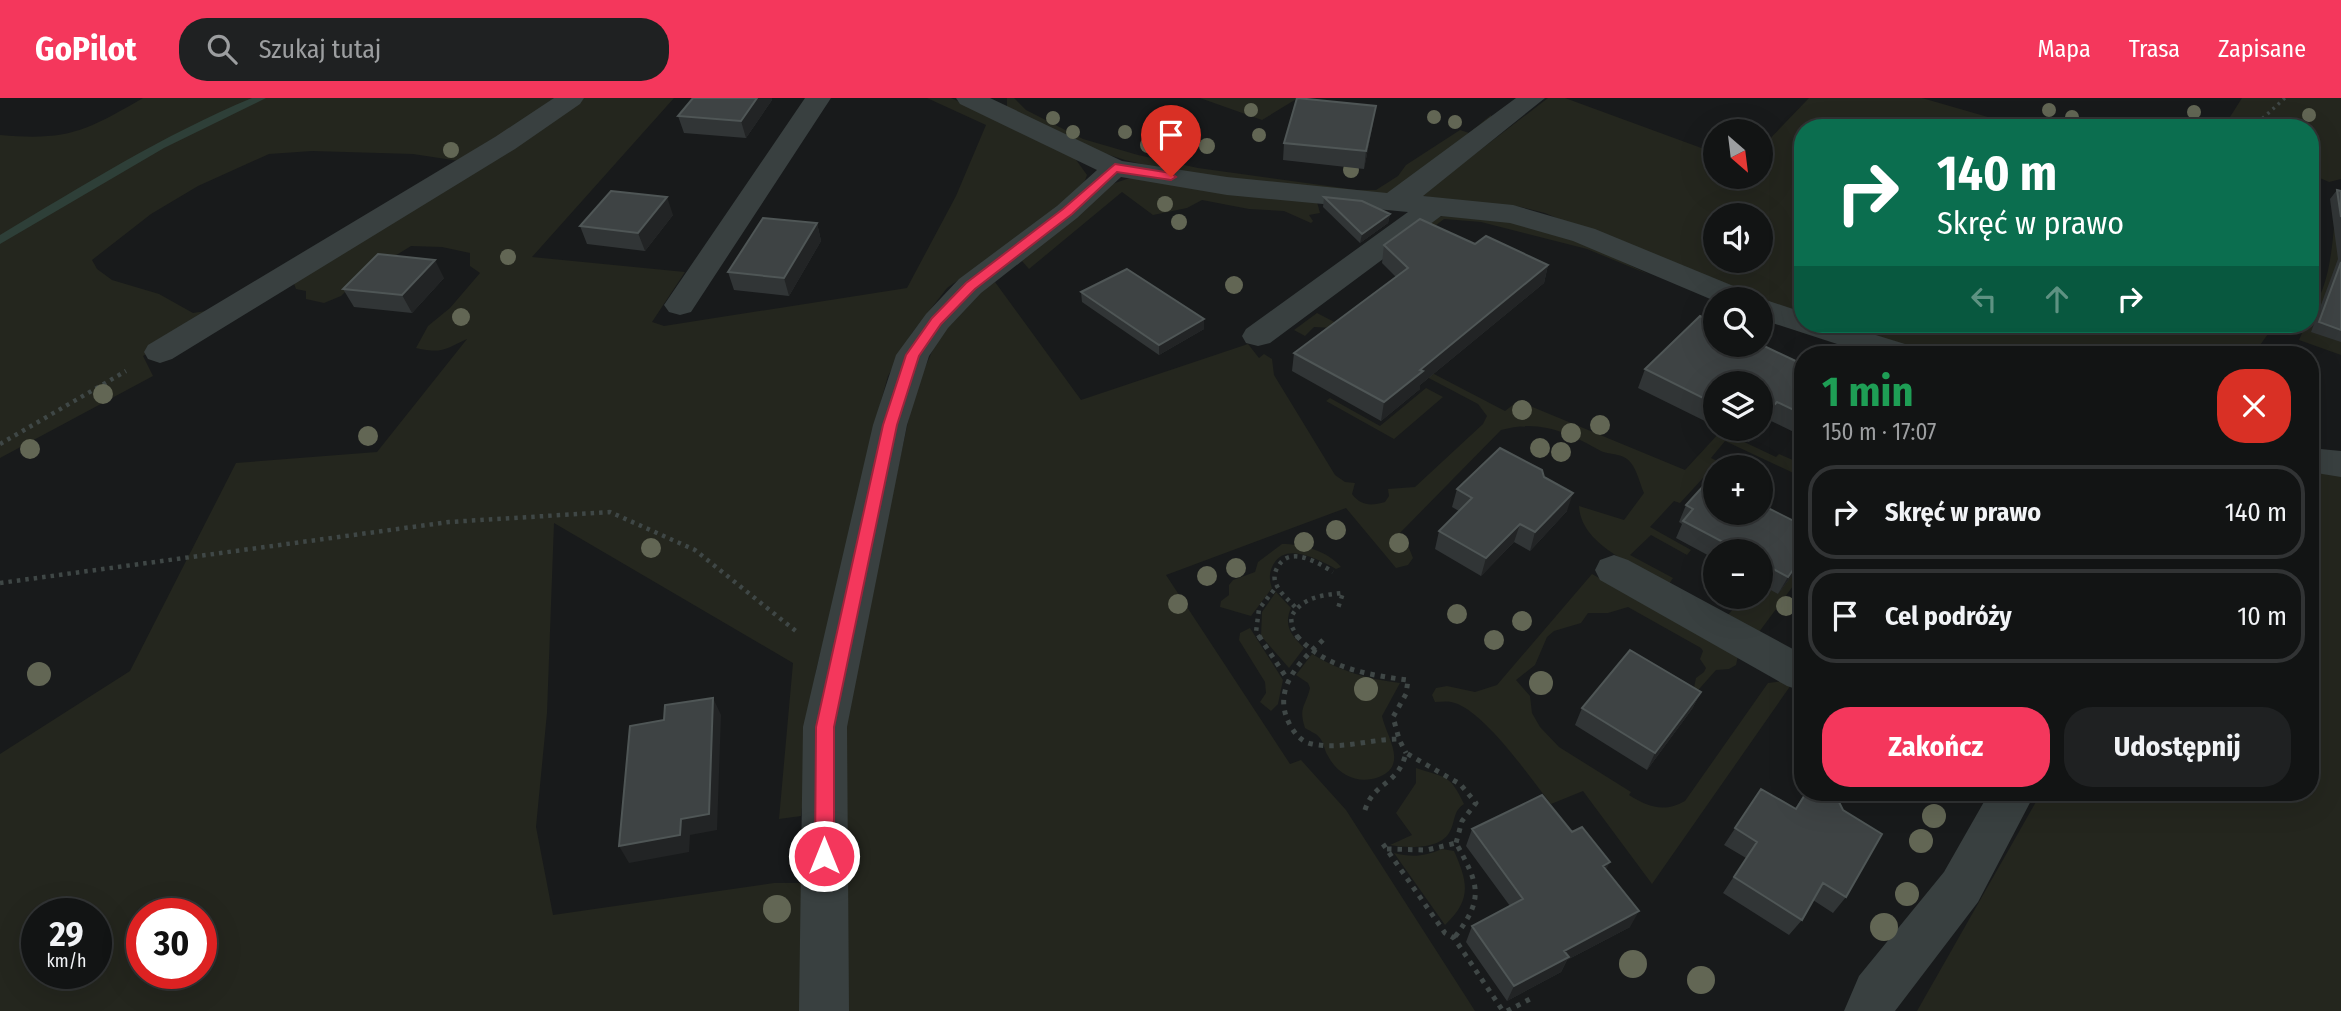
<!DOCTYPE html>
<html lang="pl">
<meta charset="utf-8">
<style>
body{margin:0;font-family:"Fira Sans Condensed",sans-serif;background:#1f2122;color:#f1f3f6;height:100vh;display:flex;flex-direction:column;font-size:26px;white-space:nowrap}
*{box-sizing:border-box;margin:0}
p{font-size:23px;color:#9c9ea0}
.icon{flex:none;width:38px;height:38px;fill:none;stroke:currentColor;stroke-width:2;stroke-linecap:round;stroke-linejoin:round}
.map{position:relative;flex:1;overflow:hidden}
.panel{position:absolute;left:1794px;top:248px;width:525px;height:455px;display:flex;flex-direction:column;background:#121414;border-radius:28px;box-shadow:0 7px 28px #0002,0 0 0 2px #313334}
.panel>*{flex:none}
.guide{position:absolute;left:1794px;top:21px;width:525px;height:214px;border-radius:28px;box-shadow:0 7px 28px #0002,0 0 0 2px #313334;background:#0b6e4f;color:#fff;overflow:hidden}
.needle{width:46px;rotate:152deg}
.tools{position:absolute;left:1703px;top:21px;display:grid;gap:14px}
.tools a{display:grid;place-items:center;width:70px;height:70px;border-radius:50%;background:#121414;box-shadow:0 7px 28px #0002,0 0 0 2px #313334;font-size:35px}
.speed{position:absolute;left:21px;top:800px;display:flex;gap:14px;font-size:35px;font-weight:700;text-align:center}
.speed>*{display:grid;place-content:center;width:91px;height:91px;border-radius:50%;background:#121414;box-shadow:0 7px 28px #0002,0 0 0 2px #313334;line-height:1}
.speed small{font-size:18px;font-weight:400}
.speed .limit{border:10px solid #d22;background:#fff;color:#111}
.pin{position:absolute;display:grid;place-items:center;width:60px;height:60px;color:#fff;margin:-72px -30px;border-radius:50% 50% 50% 0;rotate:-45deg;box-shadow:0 0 7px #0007}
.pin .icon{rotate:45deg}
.me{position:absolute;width:77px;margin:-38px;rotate:0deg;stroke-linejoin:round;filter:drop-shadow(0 0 5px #0008)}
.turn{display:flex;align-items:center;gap:24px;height:147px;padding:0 28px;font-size:32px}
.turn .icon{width:91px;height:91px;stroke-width:2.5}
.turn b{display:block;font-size:49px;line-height:60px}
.lanes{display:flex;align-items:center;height:66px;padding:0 28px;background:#0003;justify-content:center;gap:35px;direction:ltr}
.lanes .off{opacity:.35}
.round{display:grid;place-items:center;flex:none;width:74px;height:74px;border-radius:28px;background:#1f2122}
.head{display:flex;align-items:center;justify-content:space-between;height:119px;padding:0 28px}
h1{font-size:42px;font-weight:700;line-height:52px;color:#1e9e55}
.action{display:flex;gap:14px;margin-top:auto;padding:14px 28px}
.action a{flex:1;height:80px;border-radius:28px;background:#f4375c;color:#fff;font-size:28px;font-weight:700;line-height:80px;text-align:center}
.action a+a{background:#1f2122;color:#f1f3f6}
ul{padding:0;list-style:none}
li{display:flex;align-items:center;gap:21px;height:94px;margin:0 14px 10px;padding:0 14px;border:4px solid #313334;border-radius:28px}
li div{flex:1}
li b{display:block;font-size:26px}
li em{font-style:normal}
header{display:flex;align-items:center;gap:42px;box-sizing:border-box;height:98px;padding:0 35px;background:#f4375c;color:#fff}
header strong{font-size:33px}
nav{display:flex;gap:38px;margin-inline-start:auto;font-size:24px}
.search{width:490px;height:63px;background:#1f2122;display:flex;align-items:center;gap:18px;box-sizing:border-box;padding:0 24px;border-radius:28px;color:#9c9ea0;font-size:26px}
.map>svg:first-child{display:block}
.green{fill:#24261e;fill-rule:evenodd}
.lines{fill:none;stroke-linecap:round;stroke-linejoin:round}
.stream{fill:#2e3f38;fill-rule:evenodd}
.path-far2{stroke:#3f4746;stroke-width:3.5;stroke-dasharray:2.5 4.5;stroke-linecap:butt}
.path-far1{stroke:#3f4746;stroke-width:4.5;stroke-dasharray:3.5 5;stroke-linecap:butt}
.path{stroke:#3f4746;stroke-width:5;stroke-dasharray:4.5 6;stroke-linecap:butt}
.minor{fill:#394040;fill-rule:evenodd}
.tree{fill:#626654}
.wall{fill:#313536}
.shaded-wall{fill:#222425}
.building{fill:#3e4344;stroke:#4f5656;stroke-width:2}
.route{fill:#f4375c;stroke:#9f243c;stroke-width:2}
</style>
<header>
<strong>GoPilot</strong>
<div class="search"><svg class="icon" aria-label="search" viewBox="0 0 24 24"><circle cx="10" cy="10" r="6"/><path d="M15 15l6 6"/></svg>Szukaj tutaj</div>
<nav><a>Mapa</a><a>Trasa</a><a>Zapisane</a></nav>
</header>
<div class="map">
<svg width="2341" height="913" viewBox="0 0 2341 913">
<rect width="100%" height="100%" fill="#181a1b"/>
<path class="green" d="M143 0H563L363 127 143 258 153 278 0 360V37C68 43 86 33 143 0ZM312 53 413 56 459 63 206 213 193 215 159 196 112 182 97 171 92 162 151 116 198 88 269 56Z
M583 0H674L532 159 685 174 652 224 664 228 907 190 956 98 986 27 927 0H951L962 5 1074 59 1087 77 1083 88 1055 114 947 190 912 235 888 278 872 336 846 459 816 572 801 718 779 721 793 565 554 425 547 615 536 729 553 817 774 785H805L801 913H0V656L130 573 236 365 377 354 467 241C445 251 443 256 416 250L428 228 450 210 480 175 470 168V155L442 149 411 148 359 180 341 198 324 205 306 201V193L296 191 293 183ZM37 816H96V875H37ZM142 816H201V875H142Z
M1007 0H1014L1026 12 1083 41 1138 57 1198 70 1357 92H1376L1398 78 1406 67 1460 32 1469 35 1491 17V22L1400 91 1380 98 1166 72 1125 62 1087 50 1007 9Z
M1200 0H1298L1262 22Z
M1548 0H1565L1715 55V79H1760L1761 50 1809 0H1922L2026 30H1802V217L1697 180 1545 115 1521 109 1420 98ZM1715 117H1760V163H1715Z
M2242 0H2341V81L2329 84 2313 77 2310 79V30H2223Z
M1130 80 1317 104 1320 115 1309 117 1313 123 1311 125 1284 113 1249 111 1202 102 1187 110 1153 117 1122 94 1029 171 1022 163 1112 86Z
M1451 115 1518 125 1576 141 1650 177 1587 151 1481 124 1444 121 1418 141 1433 121Z
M2334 129 2341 131V257L2299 242 2306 226H2310C2310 212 2319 202 2323 190 2330 170 2332 150 2334 129Z
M995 184 1081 302 1248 246 1259 260 1264 256 1272 261 1274 277 1335 377 1345 384 1355 385 1352 396C1361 408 1371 408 1385 404L1389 398 1388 391 1415 389 1483 326 1487 318 1478 306 1334 230 1314 229 1305 238 1294 232 1317 215 1505 313 1518 303 1685 372 1721 333 1776 359 1779 356 1802 366V379L1725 343 1711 360 1727 368 1715 369 1713 384 1704 379 1680 405 1674 403 1650 429 1691 452 1687 457 1651 437 1630 457 1673 480 1669 486C1639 468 1581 449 1579 408L1624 422 1644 395C1640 386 1637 372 1631 365 1624 355 1610 357 1601 353 1568 335 1540 321 1501 332L1397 438 1409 450 1413 460 1408 467 1396 470 1346 410 1166 477 1290 666 1301 662 1346 712 1475 913H847L844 616 915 292 938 240 985 190Z
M1828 226H2275L2253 257H1929Z
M1426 290 1443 299 1394 341 1326 303 1330 300 1380 328Z
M2310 368 2341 373V913H1917L2041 695H2310Z
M1802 432V476L1759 534 1728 517 1743 499H1760L1761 490Z
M1282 446C1302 446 1328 453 1341 469L1336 471C1319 462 1286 443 1273 467 1269 475 1269 482 1272 490L1251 518 1220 509 1221 503 1229 497V487L1233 482 1255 474 1258 464Z
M1592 476 1738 558 1736 567 1729 571 1716 572 1692 599 1696 580 1704 574 1706 570 1700 561 1703 553 1701 550 1628 509 1608 515H1588L1581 525 1554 533 1547 539 1535 567 1516 582 1530 598 1532 615 1540 629 1559 649 1631 694 1629 697C1648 709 1664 715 1685 703L1768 585 1784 583 1791 587 1652 786 1583 693 1551 706C1530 680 1483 610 1451 604 1446 603 1440 604 1435 604L1432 597 1436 590 1447 588 1475 594 1497 587Z
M1276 494 1291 510C1283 528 1292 538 1304 550L1289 570 1261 538 1262 514Z
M1250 530 1283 582 1278 606 1271 613 1260 604 1266 595 1265 584 1239 542 1240 535Z
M1312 556C1340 573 1367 581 1400 585L1382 618C1386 638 1409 667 1379 679 1358 687 1338 677 1328 658 1324 652 1324 644 1319 639 1316 635 1309 633 1305 630 1298 609 1306 608 1310 590L1308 585 1296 577Z
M1416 670C1446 680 1450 676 1464 706 1452 714 1456 724 1449 735 1439 752 1406 750 1390 747L1412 737 1396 715 1416 685Z
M1442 751 1454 753C1468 784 1472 802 1445 827L1394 755C1413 760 1425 758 1442 751Z"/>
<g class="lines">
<path class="stream" d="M252 0H266L164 50 0 146V137C82 88 163 37 252 0Z"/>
<path class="path-far2" d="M2252 30 2285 0"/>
<path class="path-far1" d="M0 346 126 273
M0 485 449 424 610 414 695 452 797 534
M1295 509C1289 502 1281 496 1277 488 1273 481 1274 474 1279 467 1291 448 1319 465 1333 474
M1260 540 1256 534 1259 511 1277 488
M1298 540 1292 529 1291 519C1302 499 1322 497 1343 495L1338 510"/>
<path class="path" d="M1259 538 1288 582
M1297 538C1325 570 1368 577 1408 582L1406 596 1393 619 1399 641
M1323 542C1299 564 1272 591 1289 625 1294 635 1301 644 1312 646 1341 652 1370 641 1399 641L1406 655
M1365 712C1374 683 1398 688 1406 655L1460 686 1476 705 1462 723 1456 745
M1383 746 1445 835 1454 840 1503 913
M1387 751 1427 752 1456 745C1479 787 1485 800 1454 840
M1507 913 1534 899"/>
<path class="minor" d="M554 0H584L580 6 515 51 172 261 160 265 148 261 144 254 148 247 495 39Z
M805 0H831L691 214 680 217 669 214 664 207Z
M956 0H990L1122 63 1227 79 1387 95 1516 0H1545L1423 98 1513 107 1595 131 1748 194 1753 201 1715 203 1573 143 1510 125 1441 118 1270 245 1258 248 1246 245 1242 238 1246 231 1408 114 1227 97 1121 79 1077 120 981 195 948 230 929 258 907 327 847 629 849 913H799L803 629 873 327 896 257 926 216 959 181 1057 108 1097 72 960 6Z
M1760 200 1802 214V226H1840L1918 250 1923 257H1871L1760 221V201H1756Z
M2310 350 2341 353V379L2310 374Z
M1614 457 1628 462 1802 556V593L1787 588 1600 482 1595 472 1600 462Z
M1989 695H2035L1978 804 1895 913H1844L1859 878 1944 774Z"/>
</g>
<g class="tree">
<circle cx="1251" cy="12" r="7"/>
<circle cx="2049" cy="12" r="7"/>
<circle cx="2194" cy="14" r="7"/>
<circle cx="2309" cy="17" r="7"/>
<circle cx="1434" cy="19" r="7"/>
<circle cx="2072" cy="19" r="7"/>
<circle cx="1053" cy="20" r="7"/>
<circle cx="1455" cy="24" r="7"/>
<circle cx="1073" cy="34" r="7"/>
<circle cx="1125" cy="34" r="7"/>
<circle cx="1259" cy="37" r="7"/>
<circle cx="1148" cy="47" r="8"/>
<circle cx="1207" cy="48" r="8"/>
<circle cx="451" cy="52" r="8"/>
<circle cx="1351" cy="72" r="8"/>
<circle cx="1165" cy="106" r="8"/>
<circle cx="1179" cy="124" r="8"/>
<circle cx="508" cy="159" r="8"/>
<circle cx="1234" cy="187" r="9"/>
<circle cx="461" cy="219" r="9"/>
<circle cx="103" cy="296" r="10"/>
<circle cx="1522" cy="312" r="10"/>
<circle cx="1600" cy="327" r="10"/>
<circle cx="1571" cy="335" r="10"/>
<circle cx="368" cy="338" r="10"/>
<circle cx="1540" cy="350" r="10"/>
<circle cx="30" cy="351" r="10"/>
<circle cx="1561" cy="354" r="10"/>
<circle cx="1336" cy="432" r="10"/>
<circle cx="1304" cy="444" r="10"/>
<circle cx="1399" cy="445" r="10"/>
<circle cx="651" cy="450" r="10"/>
<circle cx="1236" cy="470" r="10"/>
<circle cx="1207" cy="478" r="10"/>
<circle cx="1178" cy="506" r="10"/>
<circle cx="1786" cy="508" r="10"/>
<circle cx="1457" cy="516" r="10"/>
<circle cx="1522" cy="523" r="10"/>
<circle cx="1494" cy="542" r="10"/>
<circle cx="39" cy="576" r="12"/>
<circle cx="1541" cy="585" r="12"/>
<circle cx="1366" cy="591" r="12"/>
<circle cx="1934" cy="718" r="12"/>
<circle cx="1921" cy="743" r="12"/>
<circle cx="1907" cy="796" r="12"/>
<circle cx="777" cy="811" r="14"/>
<circle cx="1884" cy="829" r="14"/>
<circle cx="1633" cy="866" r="14"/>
<circle cx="1701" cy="882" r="14"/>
</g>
<path class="wall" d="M772 2 746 40 684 35 678 18Z
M1373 25 1364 71 1283 62 1284 45Z
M2337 92 2341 93V244L2311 234 2338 161 2330 101Z
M1324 99 1390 116 1388 125 1360 145 1323 109Z
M673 117 645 153 587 146 580 128Z
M817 125 821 143 789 198 734 192 728 174Z
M1475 146 1548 167 1544 185 1420 287V291L1381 323 1292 273 1294 255 1396 179 1382 165 1384 147Z
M444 180 412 215 354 209 343 191Z
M1081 194 1204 221V231L1159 257 1082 204Z
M1802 266V338L1769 322 1749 344 1721 331H1760V285H1715V328L1638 290 1645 271Z
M1544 379 1567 413 1530 453 1514 444 1481 478 1435 451 1439 433 1459 413 1452 409 1457 391Z
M1686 407 1715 415 1802 427V464L1778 496 1760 486V453H1715V461L1676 440 1682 426 1679 424Z
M1701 594 1692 611 1647 672 1575 627 1582 610Z
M1761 691 1795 711 1805 695H1826L1846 799 1833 815 1813 802 1802 822 1789 837 1723 795 1746 760 1724 747Z
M1472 731 1572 734 1606 772 1630 829 1567 862 1561 874 1507 903 1466 844 1472 828 1510 808 1466 748Z"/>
<path class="shaded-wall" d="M757 0H772V2L746 40 741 23Z
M1376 8 1373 25 1364 71 1366 53Z
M667 99 673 117 645 153 638 135Z
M1390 116 1388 125 1360 145 1362 136Z
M817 125 821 143 789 198 784 180Z
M435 162 444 180 412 215 402 197Z
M1548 167 1544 185 1420 287V291L1381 323 1384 304 1420 272Z
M1204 221V231L1159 257V247Z
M1777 304 1769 322 1749 344 1755 331H1760V323Z
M1573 395 1567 413 1530 453 1535 434Z
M1520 426 1514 444 1481 478 1486 460Z
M1802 459V464L1778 496 1788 479Z
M1701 594 1692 611 1647 672 1655 655Z
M713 600 721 617 717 732 690 737 689 754 629 765 619 748 681 721Z
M1610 764 1602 780 1603 768Z
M1639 813 1630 829 1567 862 1561 874 1507 903 1514 888 1564 853Z"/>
<path class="building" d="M693 0H757L741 23 678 18Z
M1297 0 1376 8 1366 53 1284 45Z
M2337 92 2341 93V119Z
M611 93 667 99 638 135 580 128Z
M1324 99 1362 103 1390 116 1362 136Z
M763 120 817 125 784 180 728 174Z
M1420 121 1475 146 1486 138 1548 167 1420 272 1423 273 1384 304 1294 255 1408 170 1384 147Z
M378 156 435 162 402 197 343 191Z
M2341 164V232L2319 224Z
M1127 171 1204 221 1159 247 1081 194Z
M1700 218 1715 225V247L1760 246 1802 266V316L1777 304 1760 323V285H1715V306L1645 271Z
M1500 350 1542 372 1544 379 1573 395 1535 434 1520 426 1486 460 1439 433 1472 400 1457 391Z
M1715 375V415H1760V406L1802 427V459L1788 479 1760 464V453H1740L1683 423 1693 411 1686 407Z
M1630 552 1701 594 1655 655 1582 610Z
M713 600 709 716 681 721 680 737 619 748 630 628 664 622 665 607Z
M1761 691 1796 711 1806 695H1826L1838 702 1843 712 1882 736 1846 799 1823 785 1802 822 1734 779 1757 744 1735 730Z
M1542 697 1572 734 1582 729 1610 764 1603 768 1639 813 1564 853 1569 859 1514 888 1472 828 1523 801 1472 731Z"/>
<path class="route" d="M1115 66 1171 75 1176 79 1171 82 1117 74 1072 116 975 191 941 226 919 258 897 327 834 629V758L831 764 824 766 817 764 815 758 816 629 883 327 906 257 932 220 966 185 1063 111Z"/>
</svg>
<div class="tools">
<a><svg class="needle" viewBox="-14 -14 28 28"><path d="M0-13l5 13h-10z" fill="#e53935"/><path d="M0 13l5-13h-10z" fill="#9c9ea0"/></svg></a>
<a><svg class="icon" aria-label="sound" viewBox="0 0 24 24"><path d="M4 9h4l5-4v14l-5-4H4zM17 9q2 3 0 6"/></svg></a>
<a><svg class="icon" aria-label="search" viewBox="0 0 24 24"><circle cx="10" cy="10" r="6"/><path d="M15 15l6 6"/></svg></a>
<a><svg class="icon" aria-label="layers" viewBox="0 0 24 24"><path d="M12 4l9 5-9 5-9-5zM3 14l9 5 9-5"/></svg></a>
<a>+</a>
<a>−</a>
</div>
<div class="speed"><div>29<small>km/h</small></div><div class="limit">30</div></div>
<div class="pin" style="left:1171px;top:79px;background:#d93025"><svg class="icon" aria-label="arrive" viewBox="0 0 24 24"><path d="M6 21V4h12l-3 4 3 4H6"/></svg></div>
<svg class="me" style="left:824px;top:758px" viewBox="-20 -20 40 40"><circle r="17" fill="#f4375c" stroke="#fff" stroke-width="3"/><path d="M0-11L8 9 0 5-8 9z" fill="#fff"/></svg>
<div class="guide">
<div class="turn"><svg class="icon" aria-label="right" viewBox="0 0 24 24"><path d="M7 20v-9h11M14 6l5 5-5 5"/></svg><div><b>140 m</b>Skręć w prawo</div></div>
<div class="lanes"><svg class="icon off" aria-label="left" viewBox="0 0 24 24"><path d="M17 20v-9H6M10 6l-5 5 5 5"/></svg><svg class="icon off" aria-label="ahead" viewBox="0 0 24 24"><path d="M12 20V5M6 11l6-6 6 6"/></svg><svg class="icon" aria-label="right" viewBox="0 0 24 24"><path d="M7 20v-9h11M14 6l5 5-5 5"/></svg></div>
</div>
<section class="panel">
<div class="head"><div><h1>1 min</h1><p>150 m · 17:07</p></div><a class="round" style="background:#d93025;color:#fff"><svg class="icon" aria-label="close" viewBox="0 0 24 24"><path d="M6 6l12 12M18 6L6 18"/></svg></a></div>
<ul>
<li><svg class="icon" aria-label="right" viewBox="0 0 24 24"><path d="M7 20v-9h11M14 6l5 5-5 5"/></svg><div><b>Skręć w prawo</b></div><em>140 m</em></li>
<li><svg class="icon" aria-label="arrive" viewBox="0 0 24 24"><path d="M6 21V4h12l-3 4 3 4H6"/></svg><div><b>Cel podróży</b></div><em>10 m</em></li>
</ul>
<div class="action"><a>Zakończ</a><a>Udostępnij</a></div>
</section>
</div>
